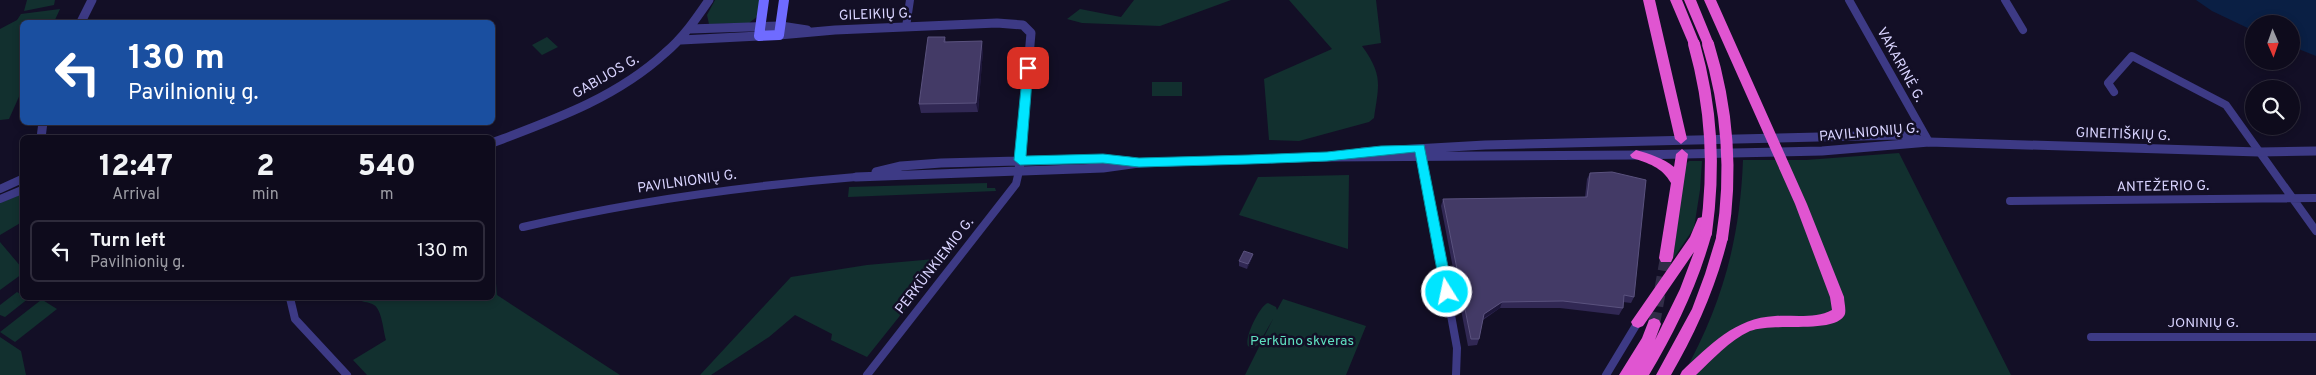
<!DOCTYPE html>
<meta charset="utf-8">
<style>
body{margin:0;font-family:Overpass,sans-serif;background:#1c1929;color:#f1f3f6;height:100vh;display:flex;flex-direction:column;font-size:19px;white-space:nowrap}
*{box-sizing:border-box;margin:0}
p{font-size:16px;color:#9b9ba3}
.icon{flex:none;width:28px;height:28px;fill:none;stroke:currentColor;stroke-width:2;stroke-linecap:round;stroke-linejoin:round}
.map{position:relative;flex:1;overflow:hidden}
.panel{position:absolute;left:20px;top:135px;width:475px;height:165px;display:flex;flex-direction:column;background:#0e0b1c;border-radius:8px;box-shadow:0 2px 8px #0003,0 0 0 1px #2e2b3b}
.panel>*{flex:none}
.guide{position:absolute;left:20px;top:20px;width:475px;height:105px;border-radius:8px;box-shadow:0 2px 8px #0003,0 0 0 1px #2e2b3b;background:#1a4fa0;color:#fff;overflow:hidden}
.needle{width:32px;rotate:178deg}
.buttons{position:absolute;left:2245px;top:15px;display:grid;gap:10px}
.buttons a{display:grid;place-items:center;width:55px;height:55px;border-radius:50%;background:#0e0b1c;box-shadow:0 2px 8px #0003,0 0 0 1px #2e2b3b;font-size:25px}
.pin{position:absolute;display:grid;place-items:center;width:42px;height:42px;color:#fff;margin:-21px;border-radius:10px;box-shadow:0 2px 8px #0006}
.me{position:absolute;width:55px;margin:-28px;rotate:350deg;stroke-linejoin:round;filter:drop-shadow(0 0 4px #0008)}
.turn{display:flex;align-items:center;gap:18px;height:105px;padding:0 25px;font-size:22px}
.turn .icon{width:65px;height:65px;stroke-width:2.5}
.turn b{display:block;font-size:35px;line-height:42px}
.eta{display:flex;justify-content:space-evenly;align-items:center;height:85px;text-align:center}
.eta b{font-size:30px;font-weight:800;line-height:35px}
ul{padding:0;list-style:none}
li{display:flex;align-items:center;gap:15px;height:62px;margin:0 10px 8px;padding:0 15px;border:2px solid #2e2b3b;border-radius:8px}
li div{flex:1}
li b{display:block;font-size:19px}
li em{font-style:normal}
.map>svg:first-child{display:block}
.green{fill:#12302f}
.water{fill:#0a1f44}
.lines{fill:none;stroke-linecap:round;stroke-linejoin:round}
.trunk-tunnel{stroke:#312d47;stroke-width:12;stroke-dasharray:12 6;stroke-linecap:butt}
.minor{stroke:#3d3a85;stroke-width:8}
.tertiary{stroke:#3d3a85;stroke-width:9}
.secondary{stroke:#6f6bff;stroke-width:10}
.trunk{fill:#e055d1;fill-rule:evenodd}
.trunk-bridge{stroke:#e055d1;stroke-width:12}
.wall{fill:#312854}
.shaded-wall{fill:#1d163a}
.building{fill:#433a66;stroke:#5a527e}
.route{fill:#00e5ff;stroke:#0095a6}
.labels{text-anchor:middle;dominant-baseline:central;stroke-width:5;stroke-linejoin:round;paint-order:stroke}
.street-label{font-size:14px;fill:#d9d4ff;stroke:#130f26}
.park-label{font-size:14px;fill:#5fe0c0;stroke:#130f26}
</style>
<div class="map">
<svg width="2316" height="375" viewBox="0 0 2316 375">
<rect width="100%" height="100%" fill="#130f26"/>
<path class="green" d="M27 0H55L54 5 24 11Z
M715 0H761L758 16 749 23 709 24 707 15Z
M1134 0H1231L1160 26 1082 23 1067 19 1080 9 1121 17Z
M1289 0H1376L1381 43 1362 46C1383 75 1379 84 1374 118L1369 122 1299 141 1269 140 1264 79 1332 49Z
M60 9 54 22H22V90L9 119 0 120V29L17 20 21 14Z
M547 37 558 47 542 55 532 45Z
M1152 82H1182V96H1152Z
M1899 153 2011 375H1683C1722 305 1740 240 1743 160H1806Z
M1689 161H1702L1700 190 1694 228 1673 259 1685 165Z
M1349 175 1348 249 1239 215 1258 177Z
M987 183V188H995L996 191 848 197 849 187Z
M22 194V222L0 235V203Z
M0 242 22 268V274L0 290Z
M493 247 497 295 620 375H367L353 360 386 340C383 330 382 310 374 305 368 301 361 303 356 298H492Z
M946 258 867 357 831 340 832 334 795 315 769 337 711 375H700L791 277 867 265Z
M17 292 22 295V298H29L5 317 0 315V305Z
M38 298H43L41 299 57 309 15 342 0 332 41 300Z
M1283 299 1366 326 1346 375H1245L1273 319 1258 345 1252 348 1248 346C1244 338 1260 305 1268 303L1276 307 1277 310Z
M0 337 21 351 26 375H0Z"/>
<path class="water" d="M2196 0H2316V56L2291 46V24H2254V31L2212 11Z"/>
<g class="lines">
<path class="trunk-tunnel" d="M1654 324 1666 258"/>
<path class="minor" d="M1849 0 1929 142
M2005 0 2023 30
M906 27 910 0
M2114 92 2108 83 2132 56 2226 105 2316 231
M1421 151 1457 348 1456 375
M0 189 22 179
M0 199 22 190
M2010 201 2316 198
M523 227C633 201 744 186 856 177
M290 298 295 319 347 375
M2091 337H2316
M867 375 1016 184 1019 171
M1606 375 1638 322"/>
<path class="tertiary" d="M81 22 92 0
M690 29 781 26 807 30
M779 35 835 30 997 23 1023 25 1031 33 1019 171
M681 40 759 36
M41 138 43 122
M492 143C553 120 616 98 665 53 683 38 696 19 709 0
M1362 152 1485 145 1901 135 1928 142
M876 172 901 166 941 163 1103 159 1129 161
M856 177 1103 168 1139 163 1327 157 1636 155 1822 151 1929 142 2259 152 2316 151"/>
<path class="secondary" d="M764 0 759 36 779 35 784 0"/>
<path class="trunk" d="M1643 0H1655L1687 139 1681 144 1675 139Z
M1670 0H1682L1700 44 1698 47H1690Z
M1684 0H1696L1714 44 1712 47H1704Z
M1704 0H1716L1807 204 1844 297C1844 302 1847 312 1844 316 1832 334 1772 322 1750 331 1729 341 1713 359 1696 375H1680L1682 371C1710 345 1735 318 1775 316 1793 315 1815 319 1832 310L1830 297 1795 204Z
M1682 149 1688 154 1673 258 1671 262H1661L1659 258 1671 183C1662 167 1648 163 1632 158L1630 155 1636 150C1650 154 1663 158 1674 167L1676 154Z
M1703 217 1708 218 1709 222 1707 228 1712 233C1698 284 1676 330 1649 375H1634L1635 372 1634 375H1619L1642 338 1649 320 1654 318 1659 320 1661 324 1655 340 1680 289 1694 252 1643 326 1638 328 1633 326 1631 322 1690 237 1698 218Z
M1722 233 1727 234 1728 238C1716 287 1696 332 1671 375H1656L1692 309 1705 274 1716 238 1717 234Z"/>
<path class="trunk-bridge" d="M1694 44C1712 108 1715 168 1706 233
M1708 44C1728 109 1733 171 1722 238"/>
</g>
<path class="wall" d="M945 37 946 42 983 50 978 112 921 113 919 104Z
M1590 173 1634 297 1631 303 1623 302V308L1619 315 1560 308H1500L1483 320 1479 339 1477 345 1468 346 1441 206 1443 199 1585 197 1587 179Z
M1253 254 1252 258 1247 269 1239 266V261Z"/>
<path class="shaded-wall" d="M982 41 983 50 978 112 976 103Z
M1253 254 1252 258 1247 269 1248 264Z
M1502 302 1500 308 1481 320 1484 314Z"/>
<path class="building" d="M928 37H945L944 42 982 41 976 103 919 104Z
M1612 172 1646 180 1634 297 1624 295 1623 308 1563 301 1502 302 1484 314 1479 339H1471L1443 199 1587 197 1590 173Z
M1244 251 1253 254 1248 264 1239 261Z"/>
<path class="route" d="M1028 65 1033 68 1026 156 1103 154 1139 158 1249 155 1327 152 1381 146 1424 145 1453 292 1451 295 1447 297 1441 292 1415 152 1327 161 1249 164 1139 167 1103 163 1020 165 1014 160 1023 68Z"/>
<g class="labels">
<g class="street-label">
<text transform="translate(875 15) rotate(-2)">GILEIKIŲ G.</text>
<text transform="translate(1900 65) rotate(61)">VAKARINĖ G.</text>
<text transform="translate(606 77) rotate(-30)">GABIJOS G.</text>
<text transform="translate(1869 133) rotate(-5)">PAVILNIONIŲ G.</text>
<text transform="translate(2123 135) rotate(2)">GINEITIŠKIŲ G.</text>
<text transform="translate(687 182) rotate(-8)">PAVILNIONIŲ G.</text>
<text transform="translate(2163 187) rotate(-1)">ANTEŽERIO G.</text>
<text transform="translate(935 266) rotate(-52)">PERKŪNKIEMIO G.</text>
<text x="2203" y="323">JONINIŲ G.</text>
</g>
<g class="park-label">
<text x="1302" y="341">Perkūno skveras</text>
</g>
</g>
</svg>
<div class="buttons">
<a><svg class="needle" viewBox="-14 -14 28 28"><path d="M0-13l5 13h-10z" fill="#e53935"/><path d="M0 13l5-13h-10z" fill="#9b9ba3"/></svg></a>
<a><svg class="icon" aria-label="search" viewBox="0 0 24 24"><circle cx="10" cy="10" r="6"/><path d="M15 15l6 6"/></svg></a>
</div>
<div class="pin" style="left:1028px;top:68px;background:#d93025"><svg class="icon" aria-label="arrive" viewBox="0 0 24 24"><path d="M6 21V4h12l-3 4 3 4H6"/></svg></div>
<svg class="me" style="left:1447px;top:292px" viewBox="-20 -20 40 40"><circle r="17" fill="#00e5ff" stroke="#fff" stroke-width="3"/><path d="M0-11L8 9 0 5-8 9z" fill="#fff"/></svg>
<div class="guide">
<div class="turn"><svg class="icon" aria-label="left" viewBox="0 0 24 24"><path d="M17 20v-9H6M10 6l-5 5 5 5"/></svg><div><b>130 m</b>Pavilnionių g.</div></div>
</div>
<section class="panel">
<div class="eta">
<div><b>12:47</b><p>Arrival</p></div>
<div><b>2</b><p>min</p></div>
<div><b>540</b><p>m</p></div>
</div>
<ul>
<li><svg class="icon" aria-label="left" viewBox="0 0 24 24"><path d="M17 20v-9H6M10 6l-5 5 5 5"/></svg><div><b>Turn left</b><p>Pavilnionių g.</p></div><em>130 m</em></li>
</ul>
</section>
</div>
